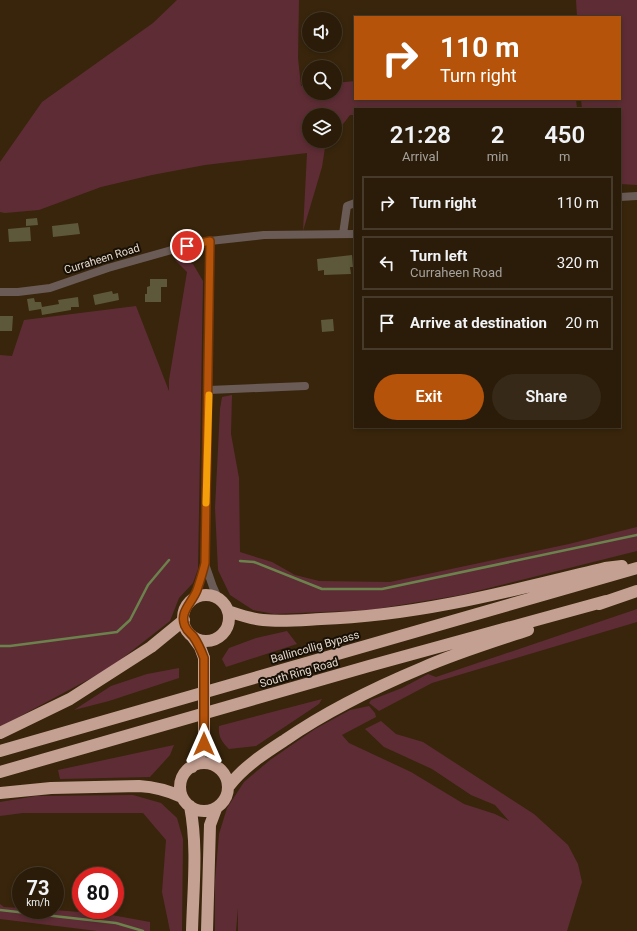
<!DOCTYPE html>
<style>
body{margin:0;font-family:Roboto,sans-serif;background:#362917;color:#f1f3f6;height:100vh;display:flex;flex-direction:column;font-size:15px;white-space:nowrap}
*{box-sizing:border-box;margin:0}
p{font-size:13px;color:#a5a19c}
.icon{flex:none;width:22px;height:22px;fill:none;stroke:currentColor;stroke-width:2;stroke-linecap:round;stroke-linejoin:round}
.map{position:relative;flex:1;overflow:hidden}
.drawer{position:absolute;left:354px;top:108px;width:267px;height:320px;display:flex;flex-direction:column;background:#2a1c09;border-radius:0px;box-shadow:0 2px 6px #0003,0 0 0 1px #463a2a}
.drawer>*{flex:none}
.hud{position:absolute;left:354px;top:16px;width:267px;height:84px;border-radius:0px;box-shadow:0 2px 6px #0003,0 0 0 1px #463a2a;background:#b45309;color:#fff;overflow:hidden}
.controls{position:absolute;left:302px;top:12px;display:grid;gap:8px}
.controls a{display:grid;place-items:center;width:40px;height:40px;border-radius:50%;background:#2a1c09;box-shadow:0 2px 6px #0003,0 0 0 1px #463a2a;font-size:20px}
.speed{position:absolute;left:12px;top:867px;display:flex;gap:8px;font-size:20px;font-weight:700;text-align:center}
.speed>*{display:grid;place-content:center;width:52px;height:52px;border-radius:50%;background:#2a1c09;box-shadow:0 2px 6px #0003,0 0 0 1px #463a2a;line-height:1}
.speed small{font-size:10px;font-weight:400}
.speed .limit{border:6px solid #d22;background:#fff;color:#111}
.pin{position:absolute;display:grid;place-items:center;width:34px;height:34px;color:#fff;margin:-17px;border:2px solid #fff;border-radius:50%;box-shadow:0 1px 4px #0007}
.me{position:absolute;width:44px;margin:-22px;rotate:0deg;stroke-linejoin:round;filter:drop-shadow(0 0 3px #0008)}
.turn{display:flex;align-items:center;gap:14px;height:84px;padding:0 20px;font-size:18px}
.turn .icon{width:52px;height:52px;stroke-width:2.5}
.turn b{display:block;font-size:28px;line-height:34px}
.eta{display:flex;justify-content:space-evenly;align-items:center;height:68px;text-align:center}
.eta b{font-size:24px;font-weight:600;line-height:28px}
.cta{display:flex;gap:8px;margin-top:auto;padding:8px 20px}
.cta a{flex:1;height:46px;border-radius:24px;background:#b45309;color:#fff;font-size:16px;font-weight:600;line-height:46px;text-align:center}
.cta a+a{background:#362917;color:#f1f3f6}
ul{padding:0;list-style:none}
li{display:flex;align-items:center;gap:12px;height:54px;margin:0 8px 6px;padding:0 12px;border:2px solid #463a2a;border-radius:0px}
li div{flex:1}
li b{display:block;font-size:15px}
li em{font-style:normal}
.map>svg:first-child{display:block}
.green{fill:#5e2c35}
.lines{fill:none;stroke-linecap:round;stroke-linejoin:round}
.stream{stroke:#6c824d;stroke-width:2.5}
.building{fill:#5c5839}
.minor{stroke:#6a5b56;stroke-width:8}
.highway{stroke:#c4a092;stroke-width:12}
.highway-bridge{stroke:#c4a092;stroke-width:12}
.route-casing{stroke:#753606;stroke-width:10}
.route{stroke:#b45309;stroke-width:7}
.slow{stroke:#f59e0b;stroke-width:7}
.labels{text-anchor:middle;dominant-baseline:central;stroke-width:4;stroke-linejoin:round;paint-order:stroke}
.street-label{font-size:11px;fill:#e5d8ca;stroke:#181006}
</style>
<div class="map">
<svg width="637" height="931" viewBox="0 0 637 931">
<rect width="100%" height="100%" fill="#38250c"/>
<path class="green" d="M177 0H299L298 58 301 86 309 85V93H335V83L355 81V99H576L577 109H355V115H350L340 128 335 131V115H309V141H326L322 167 303 231 307 153 205 165 152 175 101 187 39 210 5 213 0 212V162L42 102 153 23Z
M576 0H637V185L620 184V109H582L581 99H620V17H577Z
M175 260 193 264 203 281 198 569 193 583 179 598 170 621 110 668 0 727V355L12 356 24 320 136 306 169 391V380L187 272Z
M232 395 231 434 239 478 240 552 272 562 295 575 319 581 390 582 569 544 637 527V551L461 595 370 610 274 614 253 610 230 595 218 570 215 508 220 409 222 397Z
M637 609V622L432 683 379 711 369 703 371 700 402 688 428 674 436 677Z
M287 631 297 644 226 667 222 659 229 648 256 638Z
M179 668V678L109 701 74 710 111 686 147 674Z
M322 699 319 704 256 746 229 749C222 742 218 737 219 726Z
M369 706 375 713 376 717 342 735 349 743 411 772 464 804 495 814 509 821 495 805 471 795 432 769 384 747 365 729 381 721 396 734 423 742 534 814 568 845 578 864 582 882 567 931H238V908L236 931H215V881L219 834 227 808 244 782 270 760 315 729 350 710Z
M174 745 170 755 150 777 60 779 58 770Z
M133 795 161 803 177 818 183 839 182 931H170L162 892 166 840 143 813H23L0 816V802L36 796Z
M0 904 4 907 21 908V910H54L106 914 150 922V931H97L0 919Z"/>
<g class="lines">
<path class="stream" d="M240 561 254 562 322 589H382L637 535
M0 646H10L117 632 130 620 148 585 169 560
M0 910 116 923 143 931"/>
</g>
<path class="building" d="M37 218 38 225 26 226V219Z
M78 223 80 234 53 237 52 226Z
M30 227 31 241 9 242 8 229Z
M352 255 353 267H350L351 274 324 275V270L318 271 317 259Z
M150 279H167V287H161V302H145V294H147V287L150 286Z
M112 291 113 294 118 293 119 300 95 305 93 295Z
M78 297 79 307H71V310L42 315 41 309 29 311 27 299 34 298 35 302H41L42 307 59 304 58 300Z
M0 316H13L12 331H0Z
M333 319 334 331 322 332 321 320Z"/>
<g class="lines">
<path class="minor" d="M620 197 637 196
M343 234 347 206 355 203
M0 292H18L50 288 108 268 175 249 210 241 264 235 355 234
M209 390 305 386
M205 564 213 587 218 598
M192 600 197 591 205 563 210 241"/>
<path class="highway" d="M183 618a23 23 0 1 1 46 0a23 23 0 1 1-46 0Z
M599 604 637 591
M228 611C240 615 251 619 263 620 282 622 302 620 321 619 418 616 511 591 605 568L622 566
M192 636 200 647 204 658
M0 733 70 699 151 647 184 620
M0 751 637 568
M180 787a24 24 0 1 1 48 0a24 24 0 1 1-48 0Z
M192 767 199 757 204 743
M0 772 369 666 606 601
M229 786C243 767 265 753 285 740 327 711 374 688 422 668 456 653 492 642 528 630
M0 793 51 788 139 786C156 787 167 790 182 797
M190 806C198 847 193 890 192 931
M207 931 210 825 216 809"/>
<path class="highway-bridge" d="M204 743V658"/>
</g>
<g class="lines">
<defs>
<path id="route" d="M187 246 210 241 205 563C203 572 200 581 197 590 192 603 179 612 185 626 187 631 190 633 193 636 198 643 201 650 204 658V744"/>
</defs>
<use href="#route" class="route-casing"/>
<use href="#route" class="route"/>
<path class="slow" d="M206 503 209 395"/>
</g>
<g class="labels">
<g class="street-label">
<text transform="translate(102 259) rotate(-17)">Curraheen Road</text>
<text transform="translate(315 647) rotate(-16)">Ballincollig Bypass</text>
<text transform="translate(299 673) rotate(-16)">South Ring Road</text>
</g>
</g>
</svg>
<div class="controls">
<a><svg class="icon" aria-label="sound" viewBox="0 0 24 24"><path d="M4 9h4l5-4v14l-5-4H4zM17 9q2 3 0 6"/></svg></a>
<a><svg class="icon" aria-label="search" viewBox="0 0 24 24"><circle cx="10" cy="10" r="6"/><path d="M15 15l6 6"/></svg></a>
<a><svg class="icon" aria-label="layers" viewBox="0 0 24 24"><path d="M12 4l9 5-9 5-9-5zM3 14l9 5 9-5"/></svg></a>
</div>
<div class="speed"><div>73<small>km/h</small></div><div class="limit">80</div></div>
<div class="pin" style="left:187px;top:246px;background:#d93025"><svg class="icon" aria-label="arrive" viewBox="0 0 24 24"><path d="M6 21V4h12l-3 4 3 4H6"/></svg></div>
<svg class="me" style="left:204px;top:744px" viewBox="-20 -20 40 40"><path d="M0-17L14 15 0 8-14 15z" fill="#b45309" stroke="#fff" stroke-width="4"/></svg>
<div class="hud">
<div class="turn"><svg class="icon" aria-label="right" viewBox="0 0 24 24"><path d="M7 20v-9h11M14 6l5 5-5 5"/></svg><div><b>110 m</b>Turn right</div></div>
</div>
<section class="drawer">
<div class="eta">
<div><b>21:28</b><p>Arrival</p></div>
<div><b>2</b><p>min</p></div>
<div><b>450</b><p>m</p></div>
</div>
<ul>
<li><svg class="icon" aria-label="right" viewBox="0 0 24 24"><path d="M7 20v-9h11M14 6l5 5-5 5"/></svg><div><b>Turn right</b></div><em>110 m</em></li>
<li><svg class="icon" aria-label="left" viewBox="0 0 24 24"><path d="M17 20v-9H6M10 6l-5 5 5 5"/></svg><div><b>Turn left</b><p>Curraheen Road</p></div><em>320 m</em></li>
<li><svg class="icon" aria-label="arrive" viewBox="0 0 24 24"><path d="M6 21V4h12l-3 4 3 4H6"/></svg><div><b>Arrive at destination</b></div><em>20 m</em></li>
</ul>
<div class="cta"><a>Exit</a><a>Share</a></div>
</section>
</div>
